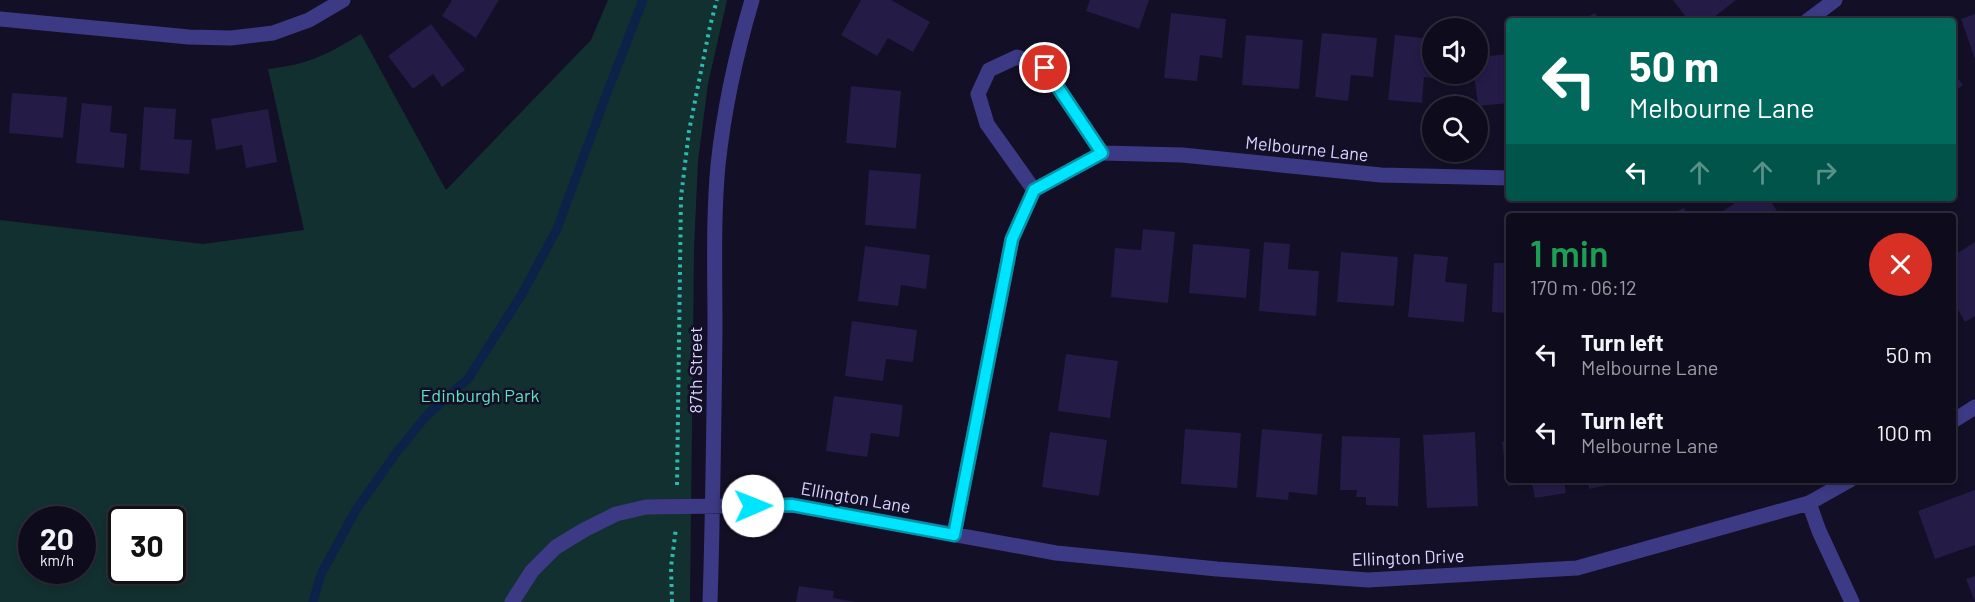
<!DOCTYPE html>
<meta charset="utf-8">
<style>
body{margin:0;font-family:Barlow,sans-serif;background:#1c1929;color:#f1f3f6;height:100vh;display:flex;flex-direction:column;font-size:22px;white-space:nowrap}
*{box-sizing:border-box;margin:0}
p{font-size:20px;color:#9b9ba3}
.icon{flex:none;width:33px;height:33px;fill:none;stroke:currentColor;stroke-width:2;stroke-linecap:round;stroke-linejoin:round}
.map{position:relative;flex:1;overflow:hidden}
.drawer{position:absolute;left:1506px;top:213px;width:450px;height:270px;display:flex;flex-direction:column;background:#0e0b1c;border-radius:6px;box-shadow:0 3px 9px #0003,0 0 0 2px #2e2b3b}
.drawer>*{flex:none}
.top-card{position:absolute;left:1506px;top:18px;width:450px;height:183px;border-radius:6px;box-shadow:0 3px 9px #0003,0 0 0 2px #2e2b3b;background:#00695c;color:#fff;overflow:hidden}
.tools{position:absolute;left:1422px;top:18px;display:grid;gap:12px}
.tools a{display:grid;place-items:center;width:66px;height:66px;border-radius:50%;background:#0e0b1c;box-shadow:0 3px 9px #0003,0 0 0 2px #2e2b3b;font-size:30px}
.speed{position:absolute;left:18px;top:506px;display:flex;gap:12px;font-size:30px;font-weight:700;text-align:center}
.speed>*{display:grid;place-content:center;width:78px;height:78px;border-radius:50%;background:#0e0b1c;box-shadow:0 3px 9px #0003,0 0 0 2px #2e2b3b;line-height:1}
.speed small{font-size:15px;font-weight:400}
.speed .limit{border:3px solid #111;border-radius:9px;background:#fff;color:#111}
.pin{position:absolute;display:grid;place-items:center;width:51px;height:51px;color:#fff;margin:-26px;border:3px solid #fff;border-radius:50%;box-shadow:0 2px 6px #0007}
.me{position:absolute;width:66px;margin:-33px;rotate:89deg;stroke-linejoin:round;filter:drop-shadow(0 0 4px #0008)}
.turn{display:flex;align-items:center;gap:21px;height:126px;padding:0 24px;font-size:27px}
.turn .icon{width:78px;height:78px;stroke-width:2.5}
.turn b{display:block;font-size:42px;line-height:51px}
.lanes{display:flex;align-items:center;height:57px;padding:0 24px;background:#0003;justify-content:center;gap:30px;direction:ltr}
.lanes .off{opacity:.35}
.round{display:grid;place-items:center;flex:none;width:63px;height:63px;border-radius:32px;background:#1c1929}
.head{display:flex;align-items:center;justify-content:space-between;height:102px;padding:0 24px}
h1{font-size:36px;font-weight:600;line-height:45px;color:#1e9e55}
ul{padding:0;list-style:none}
li{display:flex;align-items:center;gap:18px;height:78px;padding:0 24px}
li div{flex:1}
li b{display:block;font-size:22px}
li em{font-style:normal}
.map>svg:first-child{display:block}
.green{fill:#12302f;fill-rule:evenodd}
.lines{fill:none;stroke-linecap:round;stroke-linejoin:round}
.stream{stroke:#0c2248;stroke-width:9}
.building{fill:#241b47}
.path{stroke:#2fb8b0;stroke-width:4;stroke-dasharray:3 4.5;stroke-linecap:butt}
.minor{stroke:#3d3a85;stroke-width:15}
.route-casing{stroke:#0095a6;stroke-width:15}
.route{stroke:#00e5ff;stroke-width:10}
.labels{text-anchor:middle;dominant-baseline:central;stroke-width:5;stroke-linejoin:round;paint-order:stroke}
.street-label{font-size:18px;fill:#d9d4ff;stroke:#130f26}
.park-label{font-size:18px;fill:#5fe0c0;stroke:#130f26}
</style>
<div class="map">
<svg width="1975" height="602" viewBox="0 0 1975 602">
<rect width="100%" height="100%" fill="#130f26"/>
<path class="green" d="M608 0H727L708 84 698 161 694 250 690 602H0V220L203 244 304 230 268 69C310 64 326 55 361 34L446 190 591 40ZM32 519H82V570H32ZM122 519H172V570H122Z"/>
<g class="lines">
<path class="stream" d="M313 602 321 574 356 510 396 453 427 415 468 379 522 294 557 229 608 90 643 0"/>
</g>
<path class="building" d="M452 0H499L476 38 442 16Z
M861 0H891L930 22 913 52 888 38 877 56 841 35Z
M1090 0H1149L1139 29 1086 11Z
M1673 0H1736L1709 21H1689Z
M1171 13 1226 19 1222 58 1200 55 1197 81 1164 78Z
M1595 13 1600 21H1580Z
M1975 14V59L1961 19Z
M431 24 465 70 442 87 433 74 413 89 388 56Z
M1322 33 1377 38 1373 77 1351 75 1348 101 1315 97Z
M1246 35 1303 40 1299 89 1242 85Z
M1395 35 1432 39V74H1447L1446 80 1424 77 1422 103 1388 100Z
M1509 54V103L1478 106 1474 74H1478V57Z
M1953 72 1963 85 1953 93Z
M851 86 901 91 896 148 846 143Z
M12 93 67 97 63 138 9 133Z
M82 103 112 106 110 132 127 134 124 168 76 163Z
M144 107 176 109 174 139 192 140 189 174 140 170Z
M268 109 277 162 246 168 242 145 216 150 211 119Z
M869 170 921 174 916 229 865 225Z
M1730 198H1769L1780 216H1715L1734 204Z
M1684 208 1688 216H1666Z
M1143 229 1175 232 1168 303 1111 297 1115 248 1141 250Z
M1264 242 1290 244 1288 269 1319 271 1316 316 1259 311Z
M1975 242V316L1965 322 1953 301V256Z
M1193 244 1250 249 1246 298 1189 293Z
M865 246 930 255 926 289 901 285 898 306 858 301Z
M1341 252 1398 257 1394 306 1337 302Z
M1414 254 1448 257 1445 282 1467 284 1464 322 1408 317Z
M1494 263H1509V313L1492 312Z
M852 321 917 330 913 362 886 359 883 381 845 376Z
M1066 354 1118 361 1110 418 1058 411Z
M834 396 903 405 899 437 871 433 867 457 826 451Z
M1185 429 1241 433 1237 488 1181 484Z
M1262 429 1322 434 1317 495 1289 492 1288 500 1256 497Z
M1050 432 1107 440 1099 496 1042 487Z
M1475 432 1478 506 1427 508 1423 435Z
M1342 436 1400 438 1398 506 1366 505V497H1356L1357 490H1340Z
M1509 440V480H1564L1566 493 1535 498 1532 483 1508 486 1502 442Z
M1588 480H1626V481L1589 489Z
M1975 490V545L1935 559 1918 511Z
M1975 576V602L1966 579Z
M799 586 834 591 833 598 855 602H796Z"/>
<g class="lines">
<path class="path" d="M677 485 681 197 689 131 710 26 717 0
M672 602 671 567 676 528"/>
<path class="minor" d="M0 19 189 37 231 38 273 33 309 20 343 0
M1807 21 1835 0
M1034 190 987 124 978 94 989 70 1017 57 1045 68 1102 153
M1953 421 1975 407
M1809 503 1819 531 1852 602
M954 535 1012 239 1034 190 1102 153 1182 155 1381 175 1509 178
M512 602 532 571 556 547 584 530 616 514 646 507 792 505 1056 553 1217 569 1368 580 1577 568 1809 503 1850 480
M710 602C713 511 714 420 715 329 715 274 713 219 718 165 724 109 736 54 752 0"/>
</g>
<g class="lines">
<defs>
<path id="route" d="M753 506 792 505 954 535 1012 239 1034 190 1102 153 1045 68"/>
</defs>
<use href="#route" class="route-casing"/>
<use href="#route" class="route"/>
</g>
<g class="labels">
<g class="street-label">
<text transform="translate(1307 148) rotate(6)">Melbourne Lane</text>
<text transform="translate(695 370) rotate(-90)">87th Street</text>
<text transform="translate(856 497) rotate(10)">Ellington Lane</text>
<text transform="translate(1408 557) rotate(-2)">Ellington Drive</text>
</g>
<g class="park-label">
<text x="480" y="395">Edinburgh Park</text>
</g>
</g>
</svg>
<div class="tools">
<a><svg class="icon" aria-label="sound" viewBox="0 0 24 24"><path d="M4 9h4l5-4v14l-5-4H4zM17 9q2 3 0 6"/></svg></a>
<a><svg class="icon" aria-label="search" viewBox="0 0 24 24"><circle cx="10" cy="10" r="6"/><path d="M15 15l6 6"/></svg></a>
</div>
<div class="speed"><div>20<small>km/h</small></div><div class="limit">30</div></div>
<div class="pin" style="left:1045px;top:68px;background:#d93025"><svg class="icon" aria-label="arrive" viewBox="0 0 24 24"><path d="M6 21V4h12l-3 4 3 4H6"/></svg></div>
<svg class="me" style="left:753px;top:506px" viewBox="-20 -20 40 40"><circle r="19" fill="#fff"/><path d="M0-13L10 11 0 6-10 11z" fill="#00e5ff"/></svg>
<div class="top-card">
<div class="turn"><svg class="icon" aria-label="left" viewBox="0 0 24 24"><path d="M17 20v-9H6M10 6l-5 5 5 5"/></svg><div><b>50 m</b>Melbourne Lane</div></div>
<div class="lanes"><svg class="icon" aria-label="left" viewBox="0 0 24 24"><path d="M17 20v-9H6M10 6l-5 5 5 5"/></svg><svg class="icon off" aria-label="ahead" viewBox="0 0 24 24"><path d="M12 20V5M6 11l6-6 6 6"/></svg><svg class="icon off" aria-label="ahead" viewBox="0 0 24 24"><path d="M12 20V5M6 11l6-6 6 6"/></svg><svg class="icon off" aria-label="right" viewBox="0 0 24 24"><path d="M7 20v-9h11M14 6l5 5-5 5"/></svg></div>
</div>
<section class="drawer">
<div class="head"><div><h1>1 min</h1><p>170 m · 06:12</p></div><a class="round" style="background:#d93025;color:#fff"><svg class="icon" aria-label="close" viewBox="0 0 24 24"><path d="M6 6l12 12M18 6L6 18"/></svg></a></div>
<ul>
<li><svg class="icon" aria-label="left" viewBox="0 0 24 24"><path d="M17 20v-9H6M10 6l-5 5 5 5"/></svg><div><b>Turn left</b><p>Melbourne Lane</p></div><em>50 m</em></li>
<li><svg class="icon" aria-label="left" viewBox="0 0 24 24"><path d="M17 20v-9H6M10 6l-5 5 5 5"/></svg><div><b>Turn left</b><p>Melbourne Lane</p></div><em>100 m</em></li>
</ul>
</section>
</div>
